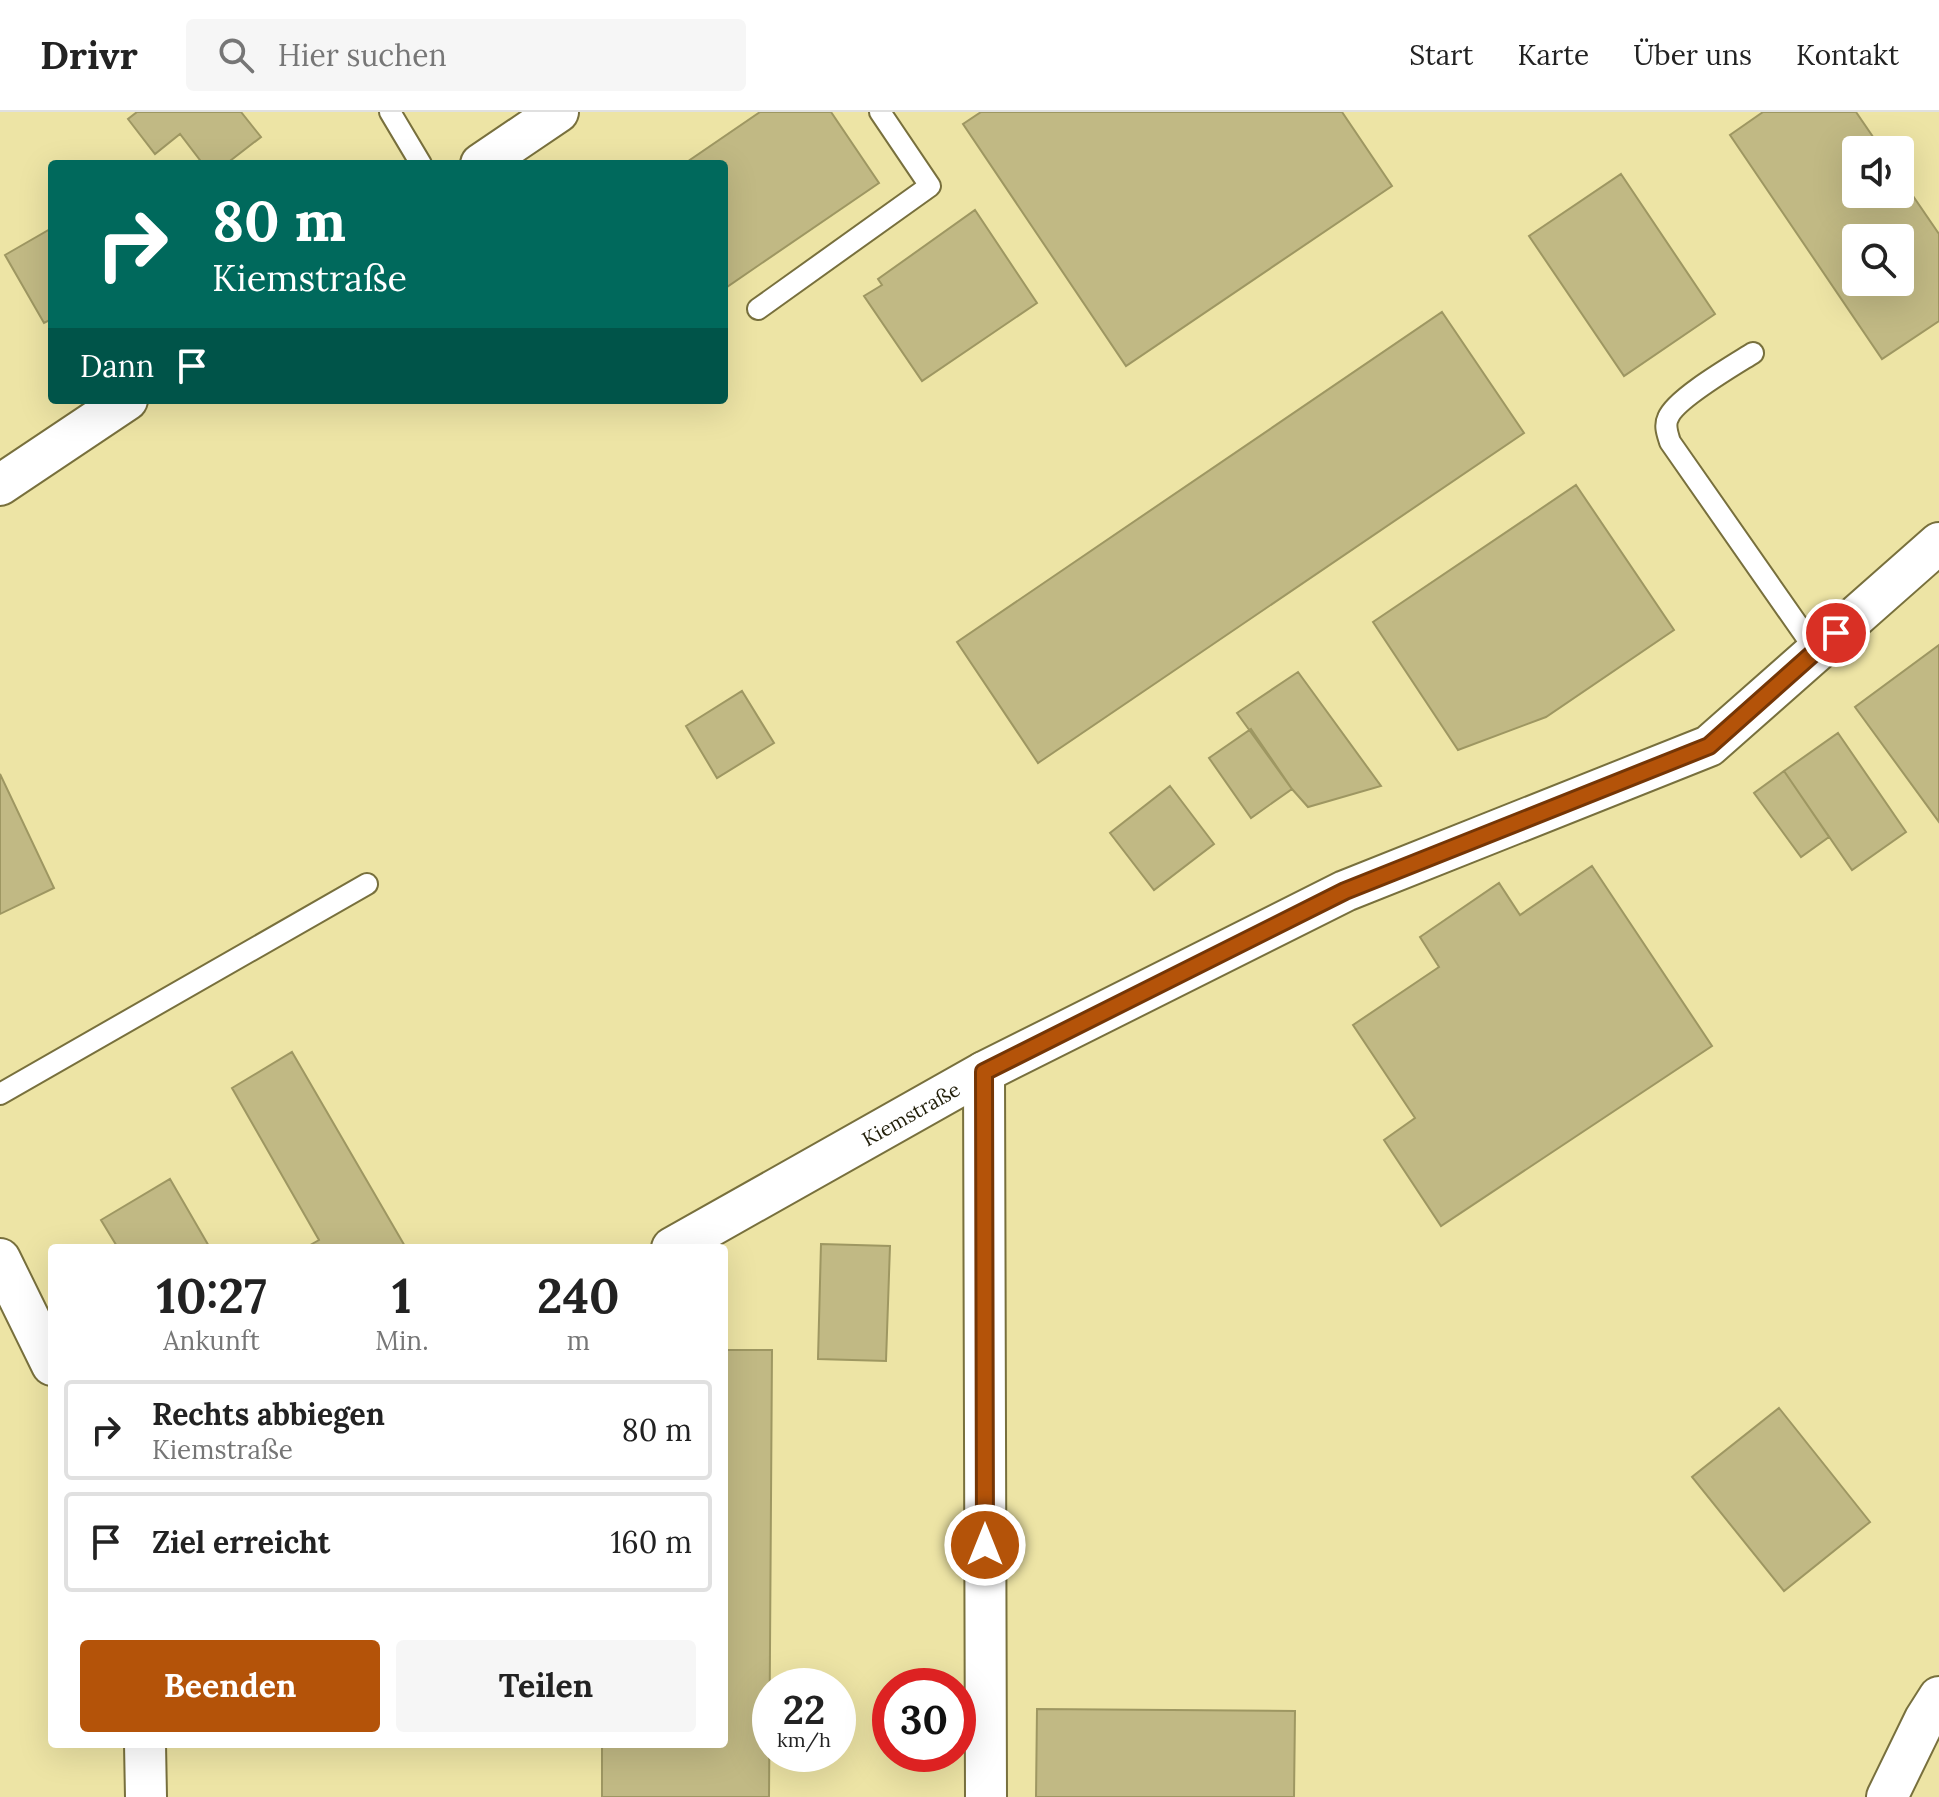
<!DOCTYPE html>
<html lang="de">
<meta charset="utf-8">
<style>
body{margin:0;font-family:Lora,serif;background:#f6f6f6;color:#222;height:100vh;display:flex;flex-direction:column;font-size:30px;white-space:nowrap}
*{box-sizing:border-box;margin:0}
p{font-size:26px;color:#767676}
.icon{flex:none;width:44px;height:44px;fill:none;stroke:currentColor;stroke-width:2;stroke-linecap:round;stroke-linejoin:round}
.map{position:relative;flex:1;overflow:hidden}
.panel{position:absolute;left:48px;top:1132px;width:680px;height:504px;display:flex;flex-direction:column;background:#fff;border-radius:8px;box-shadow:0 8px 32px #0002}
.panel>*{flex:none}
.top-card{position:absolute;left:48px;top:48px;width:680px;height:244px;border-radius:8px;box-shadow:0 8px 32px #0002;background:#00695c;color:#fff;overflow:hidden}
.fabs{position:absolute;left:1842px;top:24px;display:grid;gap:16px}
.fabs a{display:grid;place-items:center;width:72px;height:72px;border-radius:8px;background:#fff;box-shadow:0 8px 32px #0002;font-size:40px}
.speed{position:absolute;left:752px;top:1556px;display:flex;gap:16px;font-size:40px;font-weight:700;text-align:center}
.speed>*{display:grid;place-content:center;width:104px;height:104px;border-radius:50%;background:#fff;box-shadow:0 8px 32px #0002;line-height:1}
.speed small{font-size:20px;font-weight:400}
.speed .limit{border:12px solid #d22;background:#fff;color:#111}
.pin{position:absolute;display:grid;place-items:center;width:68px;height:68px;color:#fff;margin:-34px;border:4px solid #fff;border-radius:50%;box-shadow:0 2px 8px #0007}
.me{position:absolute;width:88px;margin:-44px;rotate:0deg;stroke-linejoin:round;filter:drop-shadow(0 0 6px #0008)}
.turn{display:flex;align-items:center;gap:28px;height:168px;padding:0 32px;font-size:36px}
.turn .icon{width:104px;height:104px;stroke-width:2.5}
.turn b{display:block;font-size:56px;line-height:68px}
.then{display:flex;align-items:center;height:76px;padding:0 32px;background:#0003;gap:16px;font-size:30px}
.eta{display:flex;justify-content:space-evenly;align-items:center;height:136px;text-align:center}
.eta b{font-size:48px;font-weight:800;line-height:56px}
.primary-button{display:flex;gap:16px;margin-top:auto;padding:16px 32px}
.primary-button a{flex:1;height:92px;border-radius:8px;background:#b45309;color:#fff;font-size:32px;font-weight:800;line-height:92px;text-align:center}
.primary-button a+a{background:#f6f6f6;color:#222}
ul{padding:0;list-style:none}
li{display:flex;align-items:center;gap:24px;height:100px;margin:0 16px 12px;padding:0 16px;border:4px solid #e0e0e0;border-radius:8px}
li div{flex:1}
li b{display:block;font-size:30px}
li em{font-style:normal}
header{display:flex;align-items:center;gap:48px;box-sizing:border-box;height:112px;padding:0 40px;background:#fff;border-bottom:2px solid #e0e0e0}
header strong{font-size:38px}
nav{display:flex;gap:44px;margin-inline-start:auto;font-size:28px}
.search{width:560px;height:72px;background:#f6f6f6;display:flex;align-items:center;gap:20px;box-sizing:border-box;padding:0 28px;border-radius:8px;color:#767676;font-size:30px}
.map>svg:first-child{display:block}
.built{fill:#ede4a5;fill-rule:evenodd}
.building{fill:#c1b984;stroke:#9e9762;stroke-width:2;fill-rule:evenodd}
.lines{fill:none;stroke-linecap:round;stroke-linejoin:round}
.service-casing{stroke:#78703d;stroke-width:24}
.minor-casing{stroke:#78703d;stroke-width:44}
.service{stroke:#fff;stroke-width:20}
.minor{stroke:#fff;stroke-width:40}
.route-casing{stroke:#753606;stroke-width:20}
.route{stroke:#b45309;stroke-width:14}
.labels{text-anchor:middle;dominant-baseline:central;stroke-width:8;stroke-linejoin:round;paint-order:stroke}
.street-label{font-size:20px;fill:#221f0a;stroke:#fff}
</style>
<header>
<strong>Drivr</strong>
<div class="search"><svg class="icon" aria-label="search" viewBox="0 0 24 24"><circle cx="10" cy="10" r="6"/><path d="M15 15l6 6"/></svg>Hier suchen</div>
<nav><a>Start</a><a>Karte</a><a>Über uns</a><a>Kontakt</a></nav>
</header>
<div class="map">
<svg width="1939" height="1685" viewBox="0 0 1939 1685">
<rect width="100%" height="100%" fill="#f5edb6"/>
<path class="built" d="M0 0H1939V1685H0ZM1856 38H1900V82H1856ZM52 52H724V288H52ZM1856 126H1900V170H1856ZM52 1136H724V1632H52ZM770 1574H838V1642H770ZM890 1574H958V1642H890Z"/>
<path class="building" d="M137 0H241L261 25 226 52H203L180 22 155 42 128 7Z
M760 0H831L879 71 724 177V52H684Z
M981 0H1342L1392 74 1126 254 963 12Z
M1763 0H1856L1882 38H1856V82H1900V65L1939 122V209L1882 247 1730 23ZM1856 126H1900V170H1856Z
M1621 62 1715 202 1624 264 1529 124Z
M975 98 1037 191 922 269 864 184 882 173 878 167Z
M52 116V207L44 211 5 143Z
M1442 200 1524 321 1038 651 957 530Z
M1576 373 1674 518 1546 605 1458 638 1373 510Z
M1939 533V710L1855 595Z
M1298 560 1381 674 1308 695 1292 677 1237 601Z
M742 579 774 631 717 666 686 614Z
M1251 617 1292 677 1251 706 1209 646Z
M1838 621 1906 720 1852 758 1784 659Z
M1784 659 1829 725 1801 745 1754 681Z
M0 662 54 776 0 802Z
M1170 674 1214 732 1154 778 1110 721Z
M1592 754 1712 934 1441 1114 1384 1028 1415 1006 1353 913 1439 855 1420 825 1499 771 1520 803Z
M292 940 406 1136H305L319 1128 232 976Z
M170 1067 210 1136H118L101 1108Z
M821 1132 890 1134 886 1249 818 1247Z
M724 1238H772L769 1685H602V1633L578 1632H724Z
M1779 1296 1870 1410 1784 1479 1692 1365Z
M1037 1597 1295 1599 1294 1685H1036Z"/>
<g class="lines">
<defs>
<path id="service" d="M390 0 421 52
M758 197 930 74 880 0
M1753 241C1734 253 1675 287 1668 306 1664 314 1668 323 1670 330L1816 539
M0 982 367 772"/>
<g id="minor">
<path d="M481 52 558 0"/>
<path d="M0 373 127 288"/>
<path d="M984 960 986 1685"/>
<path id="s1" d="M672 1136 984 960 1345 779 1709 634 1939 431"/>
<path d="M0 1147 52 1253"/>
<path d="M145 1632 146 1685"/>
<path d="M1887 1685 1925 1607 1939 1585"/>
</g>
</defs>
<use href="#service" class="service-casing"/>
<use href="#minor" class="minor-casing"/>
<use href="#service" class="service"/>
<use href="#minor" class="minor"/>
</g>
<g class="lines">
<defs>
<path id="route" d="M985 1433 984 960 1345 779 1709 634 1836 521"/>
</defs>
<use href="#route" class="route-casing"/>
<use href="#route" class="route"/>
</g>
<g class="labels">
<g class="street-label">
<text stroke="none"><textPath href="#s1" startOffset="274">Kiemstraße</textPath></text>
</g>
</g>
</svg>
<div class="fabs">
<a><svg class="icon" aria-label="sound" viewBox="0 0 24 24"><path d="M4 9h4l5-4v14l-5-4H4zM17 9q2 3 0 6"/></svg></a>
<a><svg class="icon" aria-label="search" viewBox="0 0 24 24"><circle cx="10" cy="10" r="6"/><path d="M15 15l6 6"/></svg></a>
</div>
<div class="speed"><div>22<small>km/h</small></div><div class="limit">30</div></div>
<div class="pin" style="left:1836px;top:521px;background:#d93025"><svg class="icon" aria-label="arrive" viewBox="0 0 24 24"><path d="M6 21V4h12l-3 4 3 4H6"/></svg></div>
<svg class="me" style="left:985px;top:1433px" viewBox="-20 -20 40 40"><circle r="17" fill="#b45309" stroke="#fff" stroke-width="3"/><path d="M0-11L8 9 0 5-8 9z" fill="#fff"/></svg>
<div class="top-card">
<div class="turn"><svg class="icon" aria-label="right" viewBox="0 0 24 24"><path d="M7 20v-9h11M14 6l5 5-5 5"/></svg><div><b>80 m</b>Kiemstraße</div></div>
<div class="then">Dann<svg class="icon" aria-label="arrive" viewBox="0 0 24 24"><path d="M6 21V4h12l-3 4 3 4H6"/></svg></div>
</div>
<section class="panel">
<div class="eta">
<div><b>10:27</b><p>Ankunft</p></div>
<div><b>1</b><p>Min.</p></div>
<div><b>240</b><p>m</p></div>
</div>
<ul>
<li><svg class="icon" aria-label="right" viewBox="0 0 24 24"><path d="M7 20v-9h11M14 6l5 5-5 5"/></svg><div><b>Rechts abbiegen</b><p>Kiemstraße</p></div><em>80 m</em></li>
<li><svg class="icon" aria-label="arrive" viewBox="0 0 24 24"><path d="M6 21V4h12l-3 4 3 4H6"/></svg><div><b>Ziel erreicht</b></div><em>160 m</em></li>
</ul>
<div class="primary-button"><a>Beenden</a><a>Teilen</a></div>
</section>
</div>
